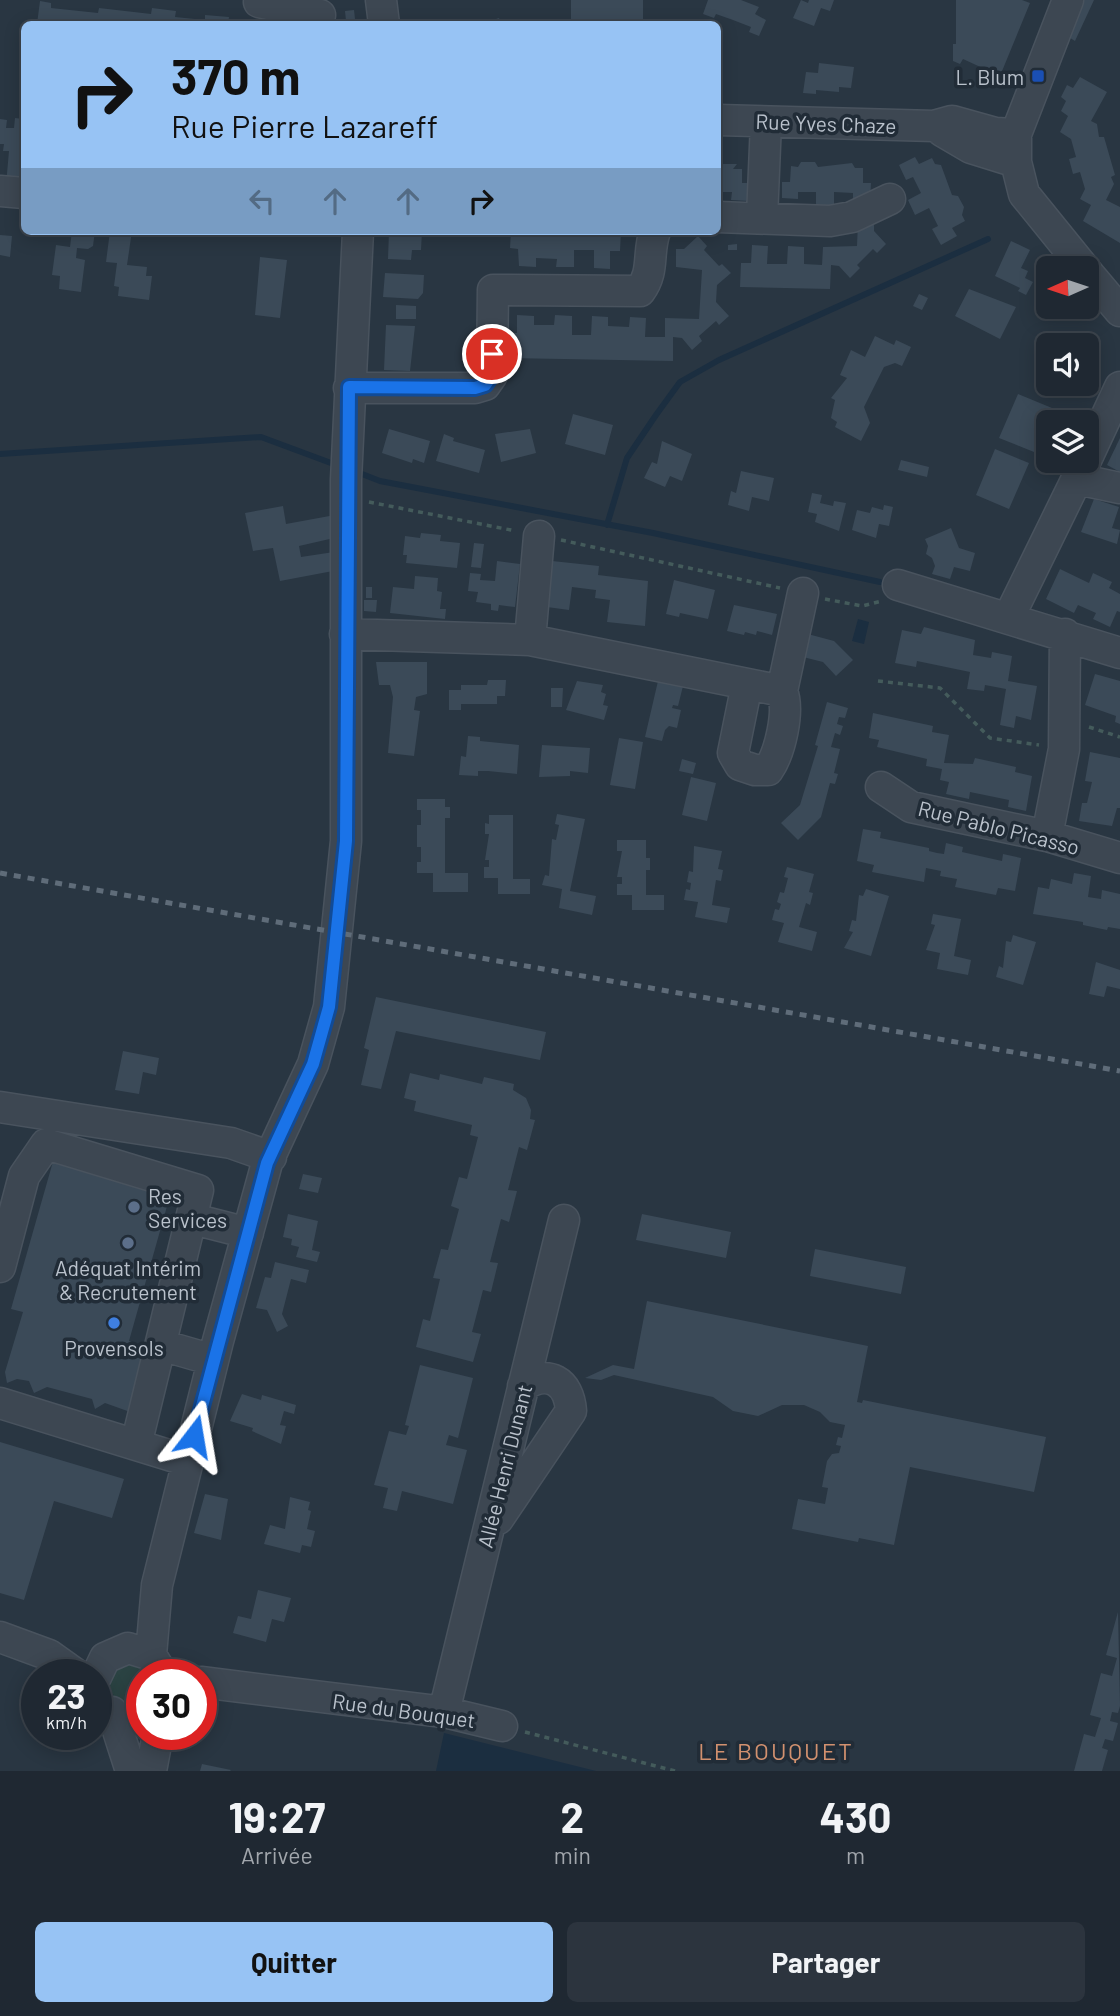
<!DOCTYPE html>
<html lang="fr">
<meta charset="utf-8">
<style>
body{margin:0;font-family:Barlow,sans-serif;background:#2c343e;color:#f1f3f6;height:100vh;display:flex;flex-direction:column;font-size:26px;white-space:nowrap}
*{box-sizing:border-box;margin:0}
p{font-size:23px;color:#a1a6ac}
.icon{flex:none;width:38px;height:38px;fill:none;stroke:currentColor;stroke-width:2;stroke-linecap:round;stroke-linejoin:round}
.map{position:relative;height:1771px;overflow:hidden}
.sheet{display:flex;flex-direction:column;background:#1f2832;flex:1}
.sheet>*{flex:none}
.guide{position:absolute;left:21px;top:21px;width:700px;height:214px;border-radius:10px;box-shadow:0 4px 18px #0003,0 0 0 2px #3c444d;background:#97c3f4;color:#111;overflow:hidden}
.needle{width:46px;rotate:267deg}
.fabs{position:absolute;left:1036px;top:256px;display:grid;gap:14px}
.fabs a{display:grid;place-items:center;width:63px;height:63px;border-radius:10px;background:#1f2832;box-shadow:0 4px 18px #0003,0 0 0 2px #3c444d;font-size:35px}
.speed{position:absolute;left:21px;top:1659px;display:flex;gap:14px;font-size:35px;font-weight:700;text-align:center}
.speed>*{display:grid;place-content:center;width:91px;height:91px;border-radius:50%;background:#1f2832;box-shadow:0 4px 18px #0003,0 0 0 2px #3c444d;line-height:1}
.speed small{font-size:18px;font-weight:400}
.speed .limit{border:10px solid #d22;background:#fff;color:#111}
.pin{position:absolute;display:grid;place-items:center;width:60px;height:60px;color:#fff;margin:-30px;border:4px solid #fff;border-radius:50%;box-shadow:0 2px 7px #0007}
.me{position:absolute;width:77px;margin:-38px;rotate:14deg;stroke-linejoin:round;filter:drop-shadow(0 0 5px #0008)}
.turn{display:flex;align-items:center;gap:24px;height:147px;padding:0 35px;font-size:32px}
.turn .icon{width:91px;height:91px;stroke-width:2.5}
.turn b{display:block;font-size:49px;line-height:60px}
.lanes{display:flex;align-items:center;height:66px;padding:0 35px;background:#0003;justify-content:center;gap:35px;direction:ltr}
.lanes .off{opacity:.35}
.eta{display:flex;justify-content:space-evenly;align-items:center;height:119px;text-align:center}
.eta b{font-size:42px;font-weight:700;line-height:49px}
.cta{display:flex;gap:14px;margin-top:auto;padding:14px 35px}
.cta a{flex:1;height:80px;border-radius:10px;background:#97c3f4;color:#111;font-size:28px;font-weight:700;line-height:80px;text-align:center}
.cta a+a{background:#2c343e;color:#f1f3f6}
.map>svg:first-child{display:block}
.green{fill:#2b4343}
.water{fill:#1b2e40}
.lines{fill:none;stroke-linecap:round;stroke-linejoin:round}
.stream{stroke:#1b2e40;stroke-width:6}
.building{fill:#3b4a58}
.minor-casing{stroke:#49535e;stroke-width:33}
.path{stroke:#445b5b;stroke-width:3.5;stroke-dasharray:5 5;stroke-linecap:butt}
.minor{stroke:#3d4752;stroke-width:30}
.rail{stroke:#5f6c79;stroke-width:5;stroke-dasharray:7 7;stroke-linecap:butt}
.route-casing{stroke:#114b97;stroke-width:18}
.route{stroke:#1a73e8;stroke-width:12}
.transit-dot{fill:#1a4fb4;stroke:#212c37;stroke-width:2.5}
.service-dot{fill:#5c6f8a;stroke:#212c37;stroke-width:2.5}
.shop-dot{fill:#3f7fe0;stroke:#212c37;stroke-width:2.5}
.labels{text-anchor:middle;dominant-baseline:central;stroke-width:7;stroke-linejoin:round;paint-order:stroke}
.poi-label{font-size:21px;fill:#bac2cc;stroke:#212c37}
.street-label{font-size:21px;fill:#bac2cc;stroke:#212c37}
.quarter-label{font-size:24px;letter-spacing:2px;fill:#d2916f;stroke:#212c37}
</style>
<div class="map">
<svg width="1120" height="1771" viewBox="0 0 1120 1771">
<rect width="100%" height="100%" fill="#293642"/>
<path class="green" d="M108 1682a19 19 0 1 1 38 0a19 19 0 1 1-38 0Z"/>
<path class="water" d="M858 619 869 622 864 644 852 641Z
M444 1733 596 1771H436Z"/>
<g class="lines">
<path class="stream" d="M0 454 261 437 331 463
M362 474 380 481 653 533 880 582
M607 525 627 458 656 415 680 382 719 360 988 239"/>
</g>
<path class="building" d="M571 0H643V24H571Z
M708 0H741L759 7 755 14 766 20 759 36 749 32 751 27 733 20 716 14 714 18 703 14Z
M801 0 808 3 809 0H834L830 11 821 8 814 26 793 18Z
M956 0H1022L1030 3 1000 76 963 59 960 64 953 61V44H956Z
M1081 0H1094L1075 41 1067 36Z
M40 1 51 3V8L98 13 99 8 151 14 152 8 176 11 175 17 205 20V15L229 17 228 24H37Z
M354 10 355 19 346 21 345 11Z
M499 18 501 24H481Z
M259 20 279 23V24H259Z
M819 63 854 67 851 88 839 87V92L816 90V94L803 93 806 72 818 73Z
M1080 77 1107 92 1091 121 1097 124 1099 137H1104L1115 175 1111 177 1114 184 1106 200 1120 207V243L1083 221 1091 205 1080 199 1085 189 1080 172 1073 174 1069 159 1076 157 1071 139 1060 132 1068 116 1061 111 1066 101 1061 97 1067 85 1073 88Z
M15 118 24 119V151H21L20 164H24V187L6 185 9 151H3L4 144H0V119L7 120 6 128H14Z
M915 157 919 164 932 158 935 164 941 165 952 195 958 196 964 207 962 215 965 221 952 228 957 236 941 245 932 229 938 226 929 208 915 215 908 200 921 193 913 177 906 180 899 165Z
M801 162H815L818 167 852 163 855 168H863V183H871L870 201 853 200V193L834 192V209H816V192H798V199L782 198V182H790L791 166 798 167Z
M718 164H737L733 169H742V183H749V201L731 200 732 192H718Z
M858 222 874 223V231L886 244 877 253 873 249 857 265 860 268 850 278 839 266 831 265 830 289 740 287 741 263H751L752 245 768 246 767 264H787L788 246 804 247V264L822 265 823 247 857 246Z
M72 231H95L93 246 88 249 77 248 76 258 85 260 81 292 59 289 60 276 52 275 56 245 70 247Z
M110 231H132L127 265 147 267 146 276H152L149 300 118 296 119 287 114 286 117 263 106 262Z
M389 231H422L421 250H412L411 260 388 259Z
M511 231H621L620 251H610V269L594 268V250H574V267H556L557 259 536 258V267L519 266 518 249 510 248Z
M0 235 12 236 10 257 0 255Z
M698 236 707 246 704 250 719 266 722 264 731 273 717 285 716 302 729 316 719 325 716 321 699 336 702 341 692 350 682 338 673 337V361L507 358 508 333H517V315L534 316V325H554L555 315 572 316V335H591L592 316 608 317V326L629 327 630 317 646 318 645 337H665V318L699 319 702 270 676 267V249H684Z
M1011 241 1030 250 1021 268 1028 271 1025 278 1033 282 1026 295 1018 291 1020 288 995 276Z
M737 244V250H728V245Z
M260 257 287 260 280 318 255 315Z
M385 273 424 275 423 293 418 299 383 297Z
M969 289 1016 307 1000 339 955 316Z
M919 294 928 298 922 310 913 306Z
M396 305 416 306V319H396Z
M386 325 415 326 410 371 384 370Z
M875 336 894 345 896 340 911 347 902 366 895 363 884 367 864 407 870 423 861 441 835 427 837 422 831 418 835 400 831 398 847 378 840 375 851 350 865 357Z
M1018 394 1052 408 1034 452 999 438Z
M573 414 613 425 605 455 565 444Z
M389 429 430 441 424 463 413 459 412 463 382 453Z
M530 429 536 453 501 462 495 434Z
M444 434 454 438 453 441 485 450 479 473 436 461Z
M1120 438V472L1107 465Z
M662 441 692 454 682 481 670 476 665 487 644 478 652 462 657 464Z
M995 449 1029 463 1009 509 976 495Z
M901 460 929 467 927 477 898 470Z
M741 471 774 478 769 501 752 497 749 511 728 505 731 491 736 493Z
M812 493 822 495 820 503 833 506 834 501 846 503 839 531 815 522 817 514 808 512Z
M1094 499 1119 507 1112 528 1120 530 1117 544 1081 532Z
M884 505 893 507 889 526 879 524 876 538 852 530 857 510 870 513 872 507 883 510Z
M283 506 286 524 335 515 334 538 299 546 301 557 334 552 333 571 280 581 273 548 253 551 245 513Z
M951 528 959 548 975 553 970 571 954 567 950 579 932 574 935 566 932 558 926 554 928 546 925 539Z
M421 533 441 535 440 541 460 543 457 568 406 563 407 555H403L405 536 420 538Z
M474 543 484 544 481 568 471 567Z
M497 561 520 564 515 607 499 605 498 611 491 610V604L476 602 478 592 468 591 470 573 481 574 480 580 495 581Z
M552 561 599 566 598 575 648 581 645 626 607 622 610 600 595 598 596 590 572 587 569 610 547 607Z
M1060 569 1089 583 1093 573 1112 582 1109 588 1120 594V612L1117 611 1110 627 1093 619 1096 613 1078 605 1074 613 1046 599Z
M415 576 438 578 437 591 442 592 440 609H446L445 619 390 613 393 587 414 589Z
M674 580 715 590 708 619 680 613 679 617 666 614Z
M366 587H372V598H366Z
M364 600H377L376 612 364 611Z
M734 605 777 614 772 635 757 631 756 635 745 632 744 635 727 631Z
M924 627 975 640 973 655 991 658 992 652 1012 656 1008 681 1037 686 1031 720 1016 716 1014 728 1000 725 1006 689 985 685 984 691 967 689 970 672 917 661 916 667 895 663 902 630 921 634Z
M804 633 834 641 853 660 836 676 823 662 799 656Z
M376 662H427V694L416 697 414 710 420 711 414 756 388 753 393 697 390 685H379Z
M1095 674 1120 681V724L1115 722 1116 716 1085 705Z
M488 680H506L505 696H497V704H461V710H449V690H461V685H487Z
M577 681 603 685 601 692 606 694 603 705 608 706 604 720 566 710Z
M658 681 683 686 678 706 673 705 672 708 681 710 677 728 669 726 665 730 662 741 645 737Z
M551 688H563L562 707H551Z
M827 702 848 708 845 718 839 717 837 724 843 726 840 735 835 733 831 747 840 749 834 773 838 774 835 784 830 783 821 817 798 840 781 823 800 805 818 746 815 745Z
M873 713 933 726 932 732 949 735 944 763 973 764 975 758 1016 767 1015 772 1032 776 1026 811 1008 807 1009 800 970 792 969 799 946 794 949 782 940 780 942 769 926 766 927 759 877 747 879 740 869 738Z
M468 736 480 737V741L519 745 517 774 488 771H478V776L459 775 461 756 466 757Z
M619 738 643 742 635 789 610 785Z
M542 745 590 748 588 773 570 771V776L539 777Z
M1090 752 1120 758V808H1117L1112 826 1079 821 1082 803H1087L1092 782 1085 781Z
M682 759 696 763 693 774 679 771Z
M691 777 716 783 707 821 682 815Z
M417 799H445V807H450V818H445V873H468V892H433V873H417V862H421V847H417V825H421V810H417Z
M557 814 585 819 570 891 596 896 592 915 559 908 562 889 542 885 545 875 549 876 552 839 556 840 559 825 555 824Z
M489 815H513V879H530V894H498V878H484V867H489V860H485L489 834H485V823L489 824Z
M863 829 881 832 880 838 929 848V851L937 853 944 854 946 843 963 847 962 852 1002 861 1003 854 1021 858 1015 891 998 888 996 895 955 887 957 879 940 876 941 871 926 868 924 882 872 872 874 865 857 861Z
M617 840H646V858H650V870H646V895H664V910H632V895H617V884H622V877H617L622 851H617Z
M694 846 722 851 718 869 723 870 721 881 716 880 712 905 730 908 727 923 695 917 698 902 684 900 686 889 690 890 691 883 687 882 689 871 693 872Z
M787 867 814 874 809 892 813 893 810 905 806 903 799 927 817 932 812 951 778 942 784 923 772 920 775 909 779 910 781 904 777 902 780 892 784 893 788 878 784 877Z
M1074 873 1091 876 1088 897 1101 899 1102 890 1120 894V929L1108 927 1107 930 1083 925V922L1033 914 1038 887 1049 889 1051 879 1072 884Z
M866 889 889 896 871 956 844 948 853 932 849 931 852 920 856 921 859 895 863 896Z
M933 914 961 919 954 956 971 960 968 975 937 969 940 953 926 950 935 925 931 924Z
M1013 935 1036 942 1023 985 996 977 999 966 1003 968 1006 941 1011 942Z
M1096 962 1120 970V989L1107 986 1104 997 1089 994Z
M376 997 546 1032 540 1060 396 1031 381 1089 361 1085 369 1050 364 1048Z
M123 1051 159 1058 156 1075 143 1072 139 1094 115 1090Z
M410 1073 439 1080 440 1074 482 1084 484 1077 514 1084 513 1090 526 1098 531 1110 530 1119 535 1120 527 1150 519 1147 508 1190 517 1191 509 1222 501 1219 490 1262 498 1263 491 1292 483 1290 472 1332 481 1334 473 1362 416 1347 423 1319 430 1321 440 1279 433 1278 441 1249 448 1250 459 1209 451 1206 459 1177 467 1179 478 1137 470 1135 472 1125 414 1111 416 1101 404 1098Z
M54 1158 171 1192 129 1341 150 1348 133 1413 105 1403 95 1409 92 1399 47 1387 34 1393 29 1381 17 1379 7 1383 5 1372 23 1312 11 1309Z
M303 1174 322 1178 318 1193 299 1189Z
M288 1214 318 1221 312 1250 320 1252 317 1262 296 1257 299 1247 291 1245 292 1239 283 1237Z
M642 1214 731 1232 726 1258 636 1240Z
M815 1249 906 1267 901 1294 810 1276Z
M275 1262 309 1270 306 1283 291 1279 282 1314 288 1326 277 1332 267 1310 256 1308 265 1277 271 1278Z
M647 1301 868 1346 857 1402 862 1403 863 1400 1046 1437 1034 1492 910 1467 894 1545 859 1538 858 1542 792 1529 798 1499 825 1504 828 1488 822 1487 827 1461 832 1454 839 1453 841 1446 836 1445 838 1437 842 1438 845 1425 830 1422 820 1412 804 1405H782L758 1416 733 1411 713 1397 614 1375 601 1380 585 1378 613 1365 634 1369Z
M420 1365 473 1378 458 1438 449 1435 446 1445 467 1450 453 1504 402 1491 397 1511 383 1508 388 1488 374 1485 389 1431 406 1435 409 1426 405 1425Z
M242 1394 261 1400 262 1395 296 1405 294 1414 284 1411 280 1425 286 1426 281 1444 252 1431 253 1428 230 1421Z
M0 1442 124 1479 112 1518 54 1501 24 1600 0 1593Z
M205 1494 228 1499 221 1540 194 1533Z
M290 1497 310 1502 308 1510 311 1511 307 1529 315 1531 311 1547 302 1545 300 1553 264 1544 270 1525 285 1529Z
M258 1590 291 1598 284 1622 272 1619 266 1642 233 1633 238 1616 251 1619Z
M1118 1612 1120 1706 1118 1713 1112 1712 1110 1721 1118 1723 1113 1741 1105 1739 1102 1748 1108 1750 1102 1771H1074L1084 1734 1095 1737 1101 1718 1090 1715 1101 1673 1112 1676 1117 1658 1106 1655Z
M202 1764 231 1770 230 1771H200Z"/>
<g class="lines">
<defs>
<path id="minor" d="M381 0 384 24
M1068 0 1016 134V162L1024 194 1084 268
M259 2 320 15
M718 120 934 126 952 121 995 133 1016 134
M942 131 971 148 1016 162
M0 191 24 193
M718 217 830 221 852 217 890 199
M762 218 766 122
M1087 272 1120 311
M349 388H475L485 385 492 375 493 290 640 291C655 271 647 253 655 231
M1087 458 1120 387
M1077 479 1120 488
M898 585 1120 653
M1009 617 1086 460
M345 634 530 640 782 691C790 711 780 753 768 770H755L740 765 733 753 747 684
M530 640 539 536
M782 691 803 593
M881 787 911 807 1047 836 1120 858
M1047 836 1064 749 1065 634
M0 1107 231 1143 271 1157
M193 1219 248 1233
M0 1267 24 1176 46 1144 198 1190 136 1445
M161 1345 213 1360
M0 1403 188 1461
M498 1519 571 1411C569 1381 548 1369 523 1386
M0 1637 49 1655 77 1675
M151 1655 157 1585 218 1341 267 1163 313 1064 329 1007 346 841V480L358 231
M96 1677 105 1658 128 1648 151 1655 163 1675
M201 1682 444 1712 502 1726
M112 1712 131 1771
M444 1712 564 1220
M151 1771 158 1734"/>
</defs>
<use href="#minor" class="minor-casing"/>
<path class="path" d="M369 502 516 531
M561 540 780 588
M825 599 862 606 882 601
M878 681 940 688 990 738 1039 745
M1089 727 1120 737
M525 1732 675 1771"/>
<use href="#minor" class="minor"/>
<path class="rail" d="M0 873 1120 1071"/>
</g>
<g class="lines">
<defs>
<path id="route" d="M194 1436 267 1163 313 1064 329 1007 346 841 349 387 475 388 485 385 492 375V354"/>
</defs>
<use href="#route" class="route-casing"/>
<use href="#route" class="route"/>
</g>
<rect class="transit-dot" x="1031" y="69" width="14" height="14" rx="3.5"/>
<g class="service-dot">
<circle cx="134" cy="1207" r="7"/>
<circle cx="128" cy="1243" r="7"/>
</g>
<circle class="shop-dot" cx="114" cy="1323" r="7"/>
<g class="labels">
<g class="poi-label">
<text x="1024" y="76" text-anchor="end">L. Blum</text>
<text x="148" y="1195" text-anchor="start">Res<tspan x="148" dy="24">Services</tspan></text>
<text x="128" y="1267">Adéquat Intérim<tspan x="128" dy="24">&amp; Recrutement</tspan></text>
<text x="114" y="1347">Provensols</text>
</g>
<g class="street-label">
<text transform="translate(826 123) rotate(2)">Rue Yves Chaze</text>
<text transform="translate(999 827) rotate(14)">Rue Pablo Picasso</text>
<text transform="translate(504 1466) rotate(-76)">Allée Henri Dunant</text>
<text transform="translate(404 1710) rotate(8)">Rue du Bouquet</text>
</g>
<g class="quarter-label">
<text x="776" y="1750">LE BOUQUET</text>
</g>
</g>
</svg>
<div class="fabs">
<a><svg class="needle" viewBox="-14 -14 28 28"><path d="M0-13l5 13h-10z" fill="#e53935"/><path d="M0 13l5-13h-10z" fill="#a1a6ac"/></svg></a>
<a><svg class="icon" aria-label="sound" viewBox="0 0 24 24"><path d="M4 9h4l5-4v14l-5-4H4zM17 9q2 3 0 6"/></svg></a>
<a><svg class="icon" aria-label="layers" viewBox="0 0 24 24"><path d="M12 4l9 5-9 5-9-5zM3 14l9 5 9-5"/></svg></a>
</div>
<div class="speed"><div>23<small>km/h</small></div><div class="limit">30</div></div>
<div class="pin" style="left:492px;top:354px;background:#d93025"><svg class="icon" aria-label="arrive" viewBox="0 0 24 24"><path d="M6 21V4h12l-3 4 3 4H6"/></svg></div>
<svg class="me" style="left:194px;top:1436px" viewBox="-20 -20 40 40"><path d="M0-17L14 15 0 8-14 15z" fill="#1a73e8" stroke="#fff" stroke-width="4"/></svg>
<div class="guide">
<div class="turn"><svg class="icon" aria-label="right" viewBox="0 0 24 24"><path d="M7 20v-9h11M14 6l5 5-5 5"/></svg><div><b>370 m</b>Rue Pierre Lazareff</div></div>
<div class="lanes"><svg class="icon off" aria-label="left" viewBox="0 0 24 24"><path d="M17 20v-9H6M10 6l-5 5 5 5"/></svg><svg class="icon off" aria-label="ahead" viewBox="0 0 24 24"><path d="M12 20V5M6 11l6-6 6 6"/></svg><svg class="icon off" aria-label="ahead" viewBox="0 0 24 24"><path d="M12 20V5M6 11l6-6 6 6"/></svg><svg class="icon" aria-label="right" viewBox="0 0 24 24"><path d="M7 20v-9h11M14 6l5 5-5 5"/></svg></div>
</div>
</div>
<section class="sheet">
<div class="eta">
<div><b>19:27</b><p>Arrivée</p></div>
<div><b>2</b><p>min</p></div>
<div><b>430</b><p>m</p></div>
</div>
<div class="cta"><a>Quitter</a><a>Partager</a></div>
</section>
